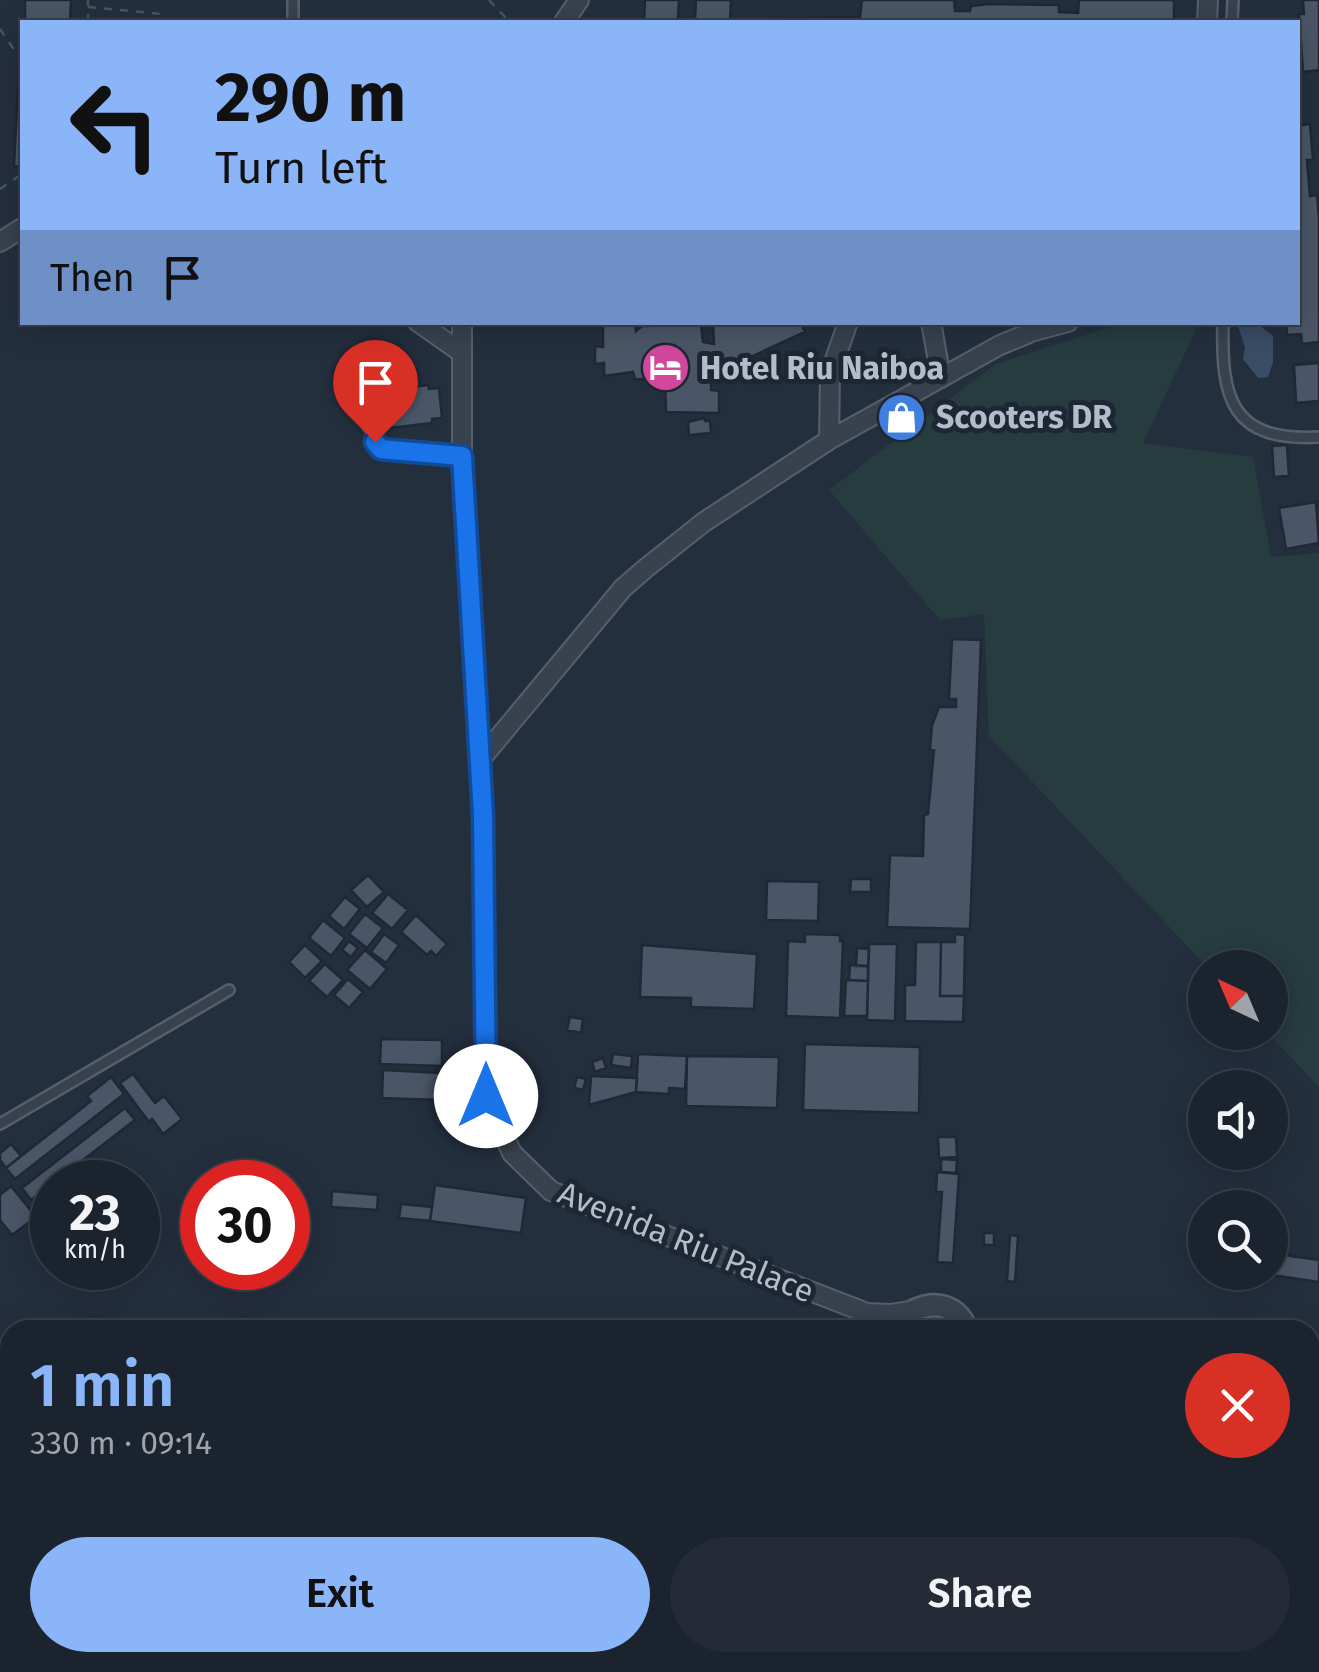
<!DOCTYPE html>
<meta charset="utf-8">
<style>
body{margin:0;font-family:"Fira Sans",sans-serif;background:#242b36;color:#f1f3f6;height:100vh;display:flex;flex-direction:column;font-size:38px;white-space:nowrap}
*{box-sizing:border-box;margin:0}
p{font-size:32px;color:#a0a4aa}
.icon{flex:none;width:55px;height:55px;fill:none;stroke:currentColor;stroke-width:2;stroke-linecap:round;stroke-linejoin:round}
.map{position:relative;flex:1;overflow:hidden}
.sheet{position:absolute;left:0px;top:1320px;width:1320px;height:352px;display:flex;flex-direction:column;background:#1b232e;border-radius:30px 30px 0 0;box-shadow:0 5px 25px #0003,0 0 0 2px #39404a}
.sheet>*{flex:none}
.guide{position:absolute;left:20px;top:20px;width:1280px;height:305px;border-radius:0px;box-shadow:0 5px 25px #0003,0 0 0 2px #39404a;background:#8ab5f8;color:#111;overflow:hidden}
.needle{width:65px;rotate:316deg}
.buttons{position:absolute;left:1188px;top:950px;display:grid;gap:20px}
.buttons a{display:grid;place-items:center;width:100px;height:100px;border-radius:50%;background:#1b232e;box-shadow:0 5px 25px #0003,0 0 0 2px #39404a;font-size:50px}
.speed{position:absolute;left:30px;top:1160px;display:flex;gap:20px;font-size:50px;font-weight:700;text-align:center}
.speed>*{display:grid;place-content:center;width:130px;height:130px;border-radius:50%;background:#1b232e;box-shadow:0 5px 25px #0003,0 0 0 2px #39404a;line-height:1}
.speed small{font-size:25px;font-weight:400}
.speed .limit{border:15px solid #d22;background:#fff;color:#111}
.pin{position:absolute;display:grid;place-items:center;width:85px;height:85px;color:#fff;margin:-102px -42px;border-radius:50% 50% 50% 0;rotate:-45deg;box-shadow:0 0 10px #0007}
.pin .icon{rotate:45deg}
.me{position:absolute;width:110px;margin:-55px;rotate:0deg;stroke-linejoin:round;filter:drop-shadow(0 0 8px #0008)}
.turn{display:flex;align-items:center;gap:35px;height:210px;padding:0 30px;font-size:45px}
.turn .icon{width:130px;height:130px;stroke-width:2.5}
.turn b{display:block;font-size:70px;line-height:85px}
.then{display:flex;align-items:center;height:95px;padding:0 30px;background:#0003;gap:20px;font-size:38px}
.round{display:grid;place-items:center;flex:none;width:105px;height:105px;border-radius:52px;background:#242b36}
.headline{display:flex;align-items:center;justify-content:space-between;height:170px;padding:0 30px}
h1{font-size:60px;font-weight:600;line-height:75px;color:#8ab5f8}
.button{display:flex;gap:20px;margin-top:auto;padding:20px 30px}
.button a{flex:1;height:115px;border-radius:60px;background:#8ab5f8;color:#111;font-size:40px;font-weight:600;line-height:115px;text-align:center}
.button a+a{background:#242b36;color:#f1f3f6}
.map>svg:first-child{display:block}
.green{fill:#263c3f}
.water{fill:#394d67}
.building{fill:#4a5667;stroke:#1f2835;stroke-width:2.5}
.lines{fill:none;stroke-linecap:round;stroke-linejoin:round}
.service-casing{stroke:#565f6c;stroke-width:14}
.minor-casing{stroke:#565f6c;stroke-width:22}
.tertiary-casing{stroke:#565f6c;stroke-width:25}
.path{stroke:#44595c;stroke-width:2.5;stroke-dasharray:8 8;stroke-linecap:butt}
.service{stroke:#38414e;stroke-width:9}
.minor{stroke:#38414e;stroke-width:18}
.tertiary{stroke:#38414e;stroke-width:20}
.route-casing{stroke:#114b97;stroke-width:25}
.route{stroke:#1a73e8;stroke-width:18}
.labels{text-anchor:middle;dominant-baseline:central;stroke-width:10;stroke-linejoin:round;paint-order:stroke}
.poi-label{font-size:32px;font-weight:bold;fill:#b4bcc9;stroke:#1d2633;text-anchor:start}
.street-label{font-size:32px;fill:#b4bcc9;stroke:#1d2633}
</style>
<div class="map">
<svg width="1319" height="1672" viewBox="0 0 1319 1672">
<rect width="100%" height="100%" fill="#242f3e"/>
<path class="green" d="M1126 322 1199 323 1143 443 1253 457 1271 557 1319 553V1087L1268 1033 1270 968 1207 967 989 736 984 614 940 620 829 490 996 364Z
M1310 1399H1319V1672H996V1662H1310Z
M830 1663H874L873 1672H832Z"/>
<path class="water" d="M1241 323H1256L1273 336V362L1268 377 1258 378 1243 359 1245 347 1238 326Z"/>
<path class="building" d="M25 0H71L70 22H25Z
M645 0H679L678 18 695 19 696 0H731L730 20 860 17 862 0H954L955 11H970L971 6 989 4 1059 5V12L1078 13 1079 0H1174V22H644Z
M1303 0H1319V70L1303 72 1299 14H1304Z
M19 65H22V167L14 166Z
M1298 117H1301V125L1310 124 1313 160H1307L1310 196 1317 195 1319 218V342L1302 344 1301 334 1287 335 1286 322H1298Z
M635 322 636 331 642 326 701 325 703 342 714 344 713 322H811L802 326 805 332 711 375V390L719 391V413L666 412 665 380 635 379 633 372 604 376V363L595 364V346L603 347V323Z
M1319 363V401L1296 403 1294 365Z
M361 373 364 393 351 395 349 374Z
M428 385 429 389 439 388 442 418 432 419V423L389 428 388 423 377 424 375 395 386 394 385 390Z
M705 418V421H710L711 433 689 435 688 422Z
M1287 445 1289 476 1274 477 1272 446Z
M1316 502 1319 543 1286 549 1279 508Z
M952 639 981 640 970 929 887 927 890 855 923 856 924 815 928 814 934 750 930 749 932 725 939 707H956V699H949Z
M368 875 384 892 367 907 351 890Z
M851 879H871V892H850Z
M767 881 819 882 818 921 766 920Z
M388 894 408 910 392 929 372 913Z
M345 897 360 909 344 929 329 916Z
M365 914 383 928 367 948 349 934Z
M416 915 447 944 436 956 431 951 427 955 401 932Z
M323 920 345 938 331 956 309 938Z
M384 934 399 945 386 963 371 952Z
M805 934 840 935V941H843L840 1018 786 1016 788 941 805 942Z
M955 934 965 935 964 996H940L941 942H955Z
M349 941 358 948 351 957 342 950Z
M916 942H941L940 996H964L963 1022 905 1021V985H915Z
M869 944H897L895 1021 867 1020Z
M305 945 322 961 305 978 289 962Z
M642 945 757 954 754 1009 691 1007V998L640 997Z
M857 948 869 949 868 966H856Z
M365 950 387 969 370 989 347 970Z
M325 964 343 980 327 997 309 981Z
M850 965 868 966V981L849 980Z
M348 979 363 992 349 1008 334 995Z
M846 980 868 981 867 1016H844Z
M570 1017 583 1019 581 1033 567 1030Z
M381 1039 442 1040V1066L380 1064Z
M805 1044 920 1047 919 1113 803 1110Z
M613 1054 632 1056 631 1068 611 1065Z
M638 1054 687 1056 685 1089 669 1088V1094L636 1092Z
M687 1056 779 1057 777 1108 686 1106Z
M603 1058 606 1068 595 1072 592 1062Z
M383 1070 441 1073 440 1100 382 1098Z
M133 1074 155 1103 164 1096 182 1119 163 1134 152 1119 149 1122 120 1083Z
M591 1076 637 1078 636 1092 589 1105Z
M111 1077 124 1094 15 1179 6 1168 91 1101 87 1096Z
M577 1077 586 1079 583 1090 574 1088Z
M125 1108 135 1120 31 1200 22 1188Z
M938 1137H956L957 1157 939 1158Z
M11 1144 21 1156 6 1168 0 1160V1153Z
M941 1159 957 1160 956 1173 941 1172Z
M937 1172 959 1174 953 1263 937 1262 942 1192H936Z
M435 1185 526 1198 521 1233 430 1221Z
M11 1186 36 1217 12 1235 0 1220V1195Z
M332 1191 378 1195 377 1210 331 1207Z
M401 1204 432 1207 430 1221 399 1218Z
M984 1233H994V1245H984Z
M1010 1235 1018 1236 1015 1282 1007 1281Z
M1270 1253 1319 1260V1282L1252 1272H1270Z
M10 1606V1641H8L5 1607Z"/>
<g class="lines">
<defs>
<path id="service" d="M293 0V22
M1232 22 1233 0
M1223 322C1221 399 1231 442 1319 437
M366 422 381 449 462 456
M0 1124 229 990
M433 1672 434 1662
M782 1672 785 1662
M880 1672 881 1662"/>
<path id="minor" d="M564 22 579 0
M1207 22 1208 0
M0 242 22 228
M418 322 462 353
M462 322V456L483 815 486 1096 512 1153 551 1191 867 1313 891 1314 915 1310
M931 322 941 378
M1027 333 1068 322
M829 440 830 374 848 322
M480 760 623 588 646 568 704 522 829 440 1000 345 1027 334 1036 322
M1310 1361 1319 1362
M0 1589H10"/>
<path id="tertiary" d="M901 1330 915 1310C937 1300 958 1306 967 1330
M960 1662 961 1672"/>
</defs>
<use href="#service" class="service-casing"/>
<use href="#minor" class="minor-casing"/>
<use href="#tertiary" class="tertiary-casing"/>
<path class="path" d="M489 0 510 22
M88 7 161 14
M88 22V0
M0 29 15 51 22 55
M0 189 22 174"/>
<use href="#service" class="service"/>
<use href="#minor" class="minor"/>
<use href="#tertiary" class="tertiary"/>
</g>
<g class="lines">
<defs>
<path id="route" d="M375 442 381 449 390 450 462 456 483 815 486 1096"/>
</defs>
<use href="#route" class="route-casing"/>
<use href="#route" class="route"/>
</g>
<defs>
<symbol id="hotel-disc" viewBox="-11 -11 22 22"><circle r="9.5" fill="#d1479c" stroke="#1d2633"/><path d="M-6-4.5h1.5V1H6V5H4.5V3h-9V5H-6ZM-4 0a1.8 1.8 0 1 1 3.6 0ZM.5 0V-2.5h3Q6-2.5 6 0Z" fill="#fff"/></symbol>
<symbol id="shop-disc" viewBox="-11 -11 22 22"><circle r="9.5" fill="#3f7fe0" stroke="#1d2633"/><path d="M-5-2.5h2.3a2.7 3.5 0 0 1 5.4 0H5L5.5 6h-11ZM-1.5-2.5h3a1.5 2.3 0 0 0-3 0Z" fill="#fff"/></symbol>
</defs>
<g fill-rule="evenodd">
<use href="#hotel-disc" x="638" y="340" width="55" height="55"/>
<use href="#shop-disc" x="874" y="390" width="55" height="55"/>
</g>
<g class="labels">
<g class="poi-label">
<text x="700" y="368">Hotel Riu Naiboa</text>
<text x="936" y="417">Scooters DR</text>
</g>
<g class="street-label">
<text transform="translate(686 1242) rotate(22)">Avenida Riu Palace</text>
</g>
</g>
</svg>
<div class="buttons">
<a><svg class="needle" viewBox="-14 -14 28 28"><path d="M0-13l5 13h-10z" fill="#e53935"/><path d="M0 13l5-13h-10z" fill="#a0a4aa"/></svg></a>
<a><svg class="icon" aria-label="sound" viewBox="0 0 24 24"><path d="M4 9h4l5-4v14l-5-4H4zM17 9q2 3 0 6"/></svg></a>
<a><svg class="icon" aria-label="search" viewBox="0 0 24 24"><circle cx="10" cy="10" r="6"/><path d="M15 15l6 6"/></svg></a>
</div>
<div class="speed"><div>23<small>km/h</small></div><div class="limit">30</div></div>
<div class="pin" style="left:375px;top:442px;background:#d93025"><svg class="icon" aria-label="arrive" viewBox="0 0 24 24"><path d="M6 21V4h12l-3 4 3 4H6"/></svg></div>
<svg class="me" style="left:486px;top:1096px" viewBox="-20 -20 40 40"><circle r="19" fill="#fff"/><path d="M0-13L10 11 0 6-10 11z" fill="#1a73e8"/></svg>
<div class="guide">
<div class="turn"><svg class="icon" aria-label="left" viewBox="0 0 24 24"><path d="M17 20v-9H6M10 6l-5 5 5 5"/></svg><div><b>290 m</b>Turn left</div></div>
<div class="then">Then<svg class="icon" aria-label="arrive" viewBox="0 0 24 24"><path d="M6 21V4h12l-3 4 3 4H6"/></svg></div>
</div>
<section class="sheet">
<div class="headline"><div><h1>1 min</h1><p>330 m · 09:14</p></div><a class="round" style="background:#d93025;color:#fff"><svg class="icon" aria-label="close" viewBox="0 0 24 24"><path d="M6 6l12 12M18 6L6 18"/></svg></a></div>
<div class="button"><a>Exit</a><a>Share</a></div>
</section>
</div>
